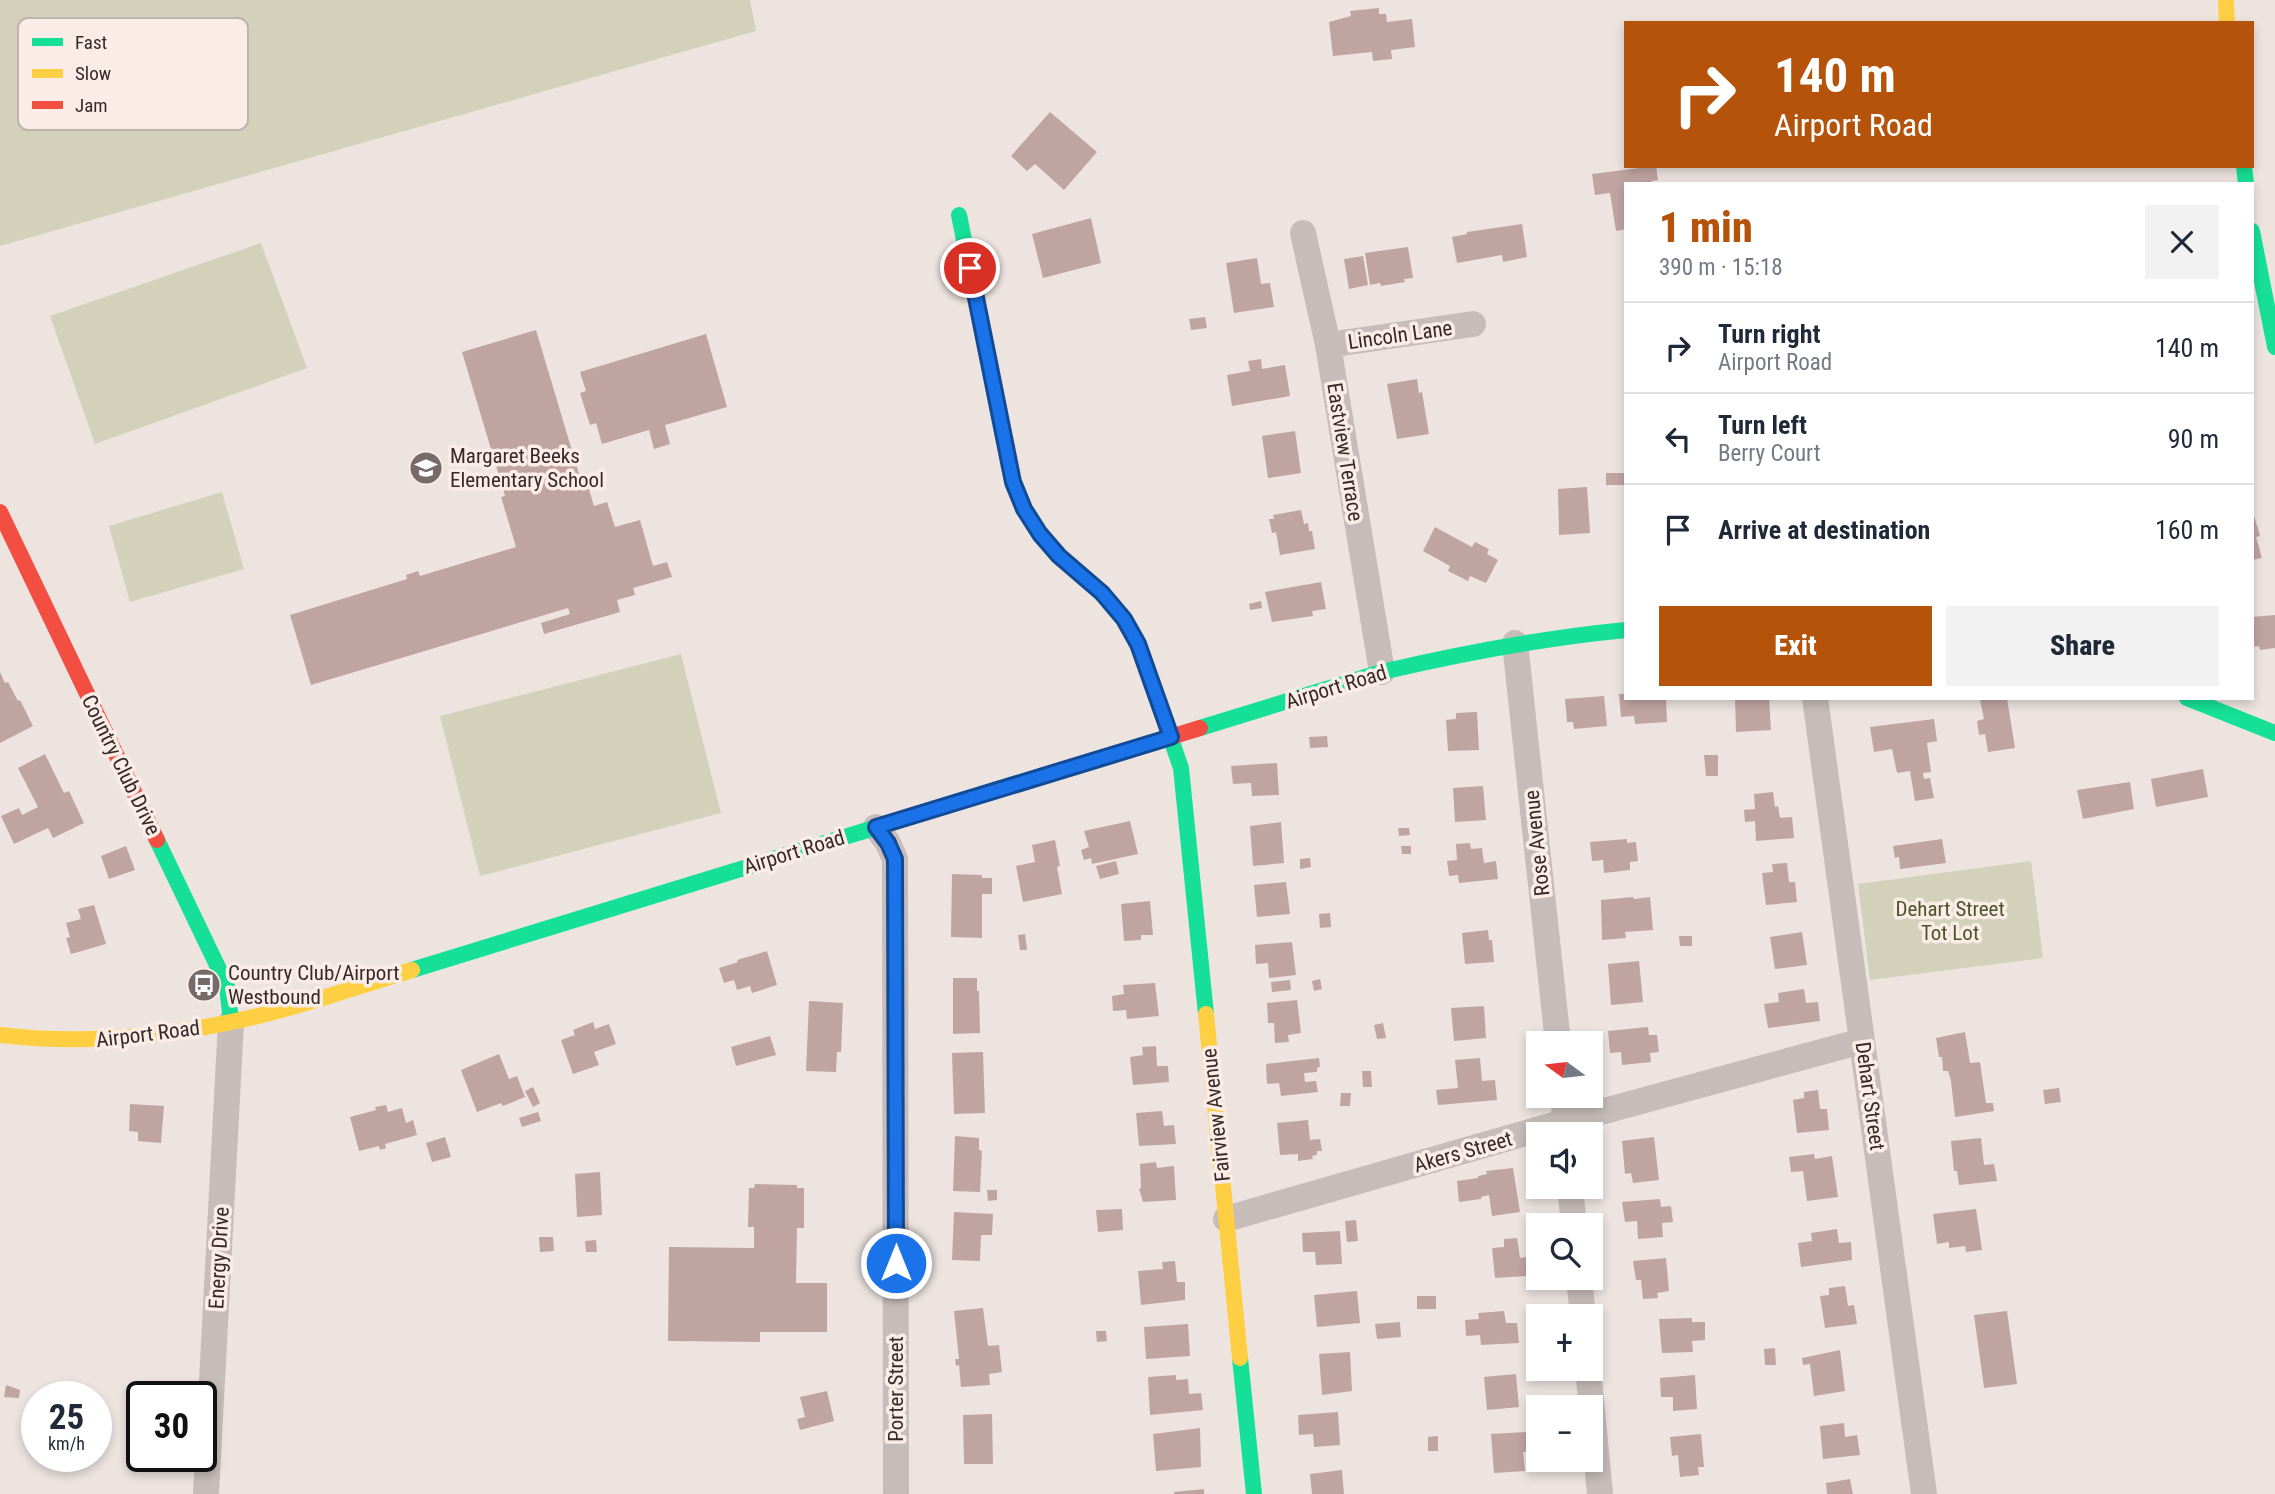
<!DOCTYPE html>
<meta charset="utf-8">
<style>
body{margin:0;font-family:"Roboto Condensed",sans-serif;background:#f2f2f3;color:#1f2937;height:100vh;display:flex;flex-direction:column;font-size:26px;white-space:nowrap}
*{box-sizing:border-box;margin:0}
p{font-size:23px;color:#747a83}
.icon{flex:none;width:38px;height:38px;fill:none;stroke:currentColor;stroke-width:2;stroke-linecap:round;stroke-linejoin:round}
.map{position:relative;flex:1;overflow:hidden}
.side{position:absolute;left:1624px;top:182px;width:630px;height:518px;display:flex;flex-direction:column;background:#fff;border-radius:0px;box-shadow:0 4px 10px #0003}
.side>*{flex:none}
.guide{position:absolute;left:1624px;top:21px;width:630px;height:147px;border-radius:0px;box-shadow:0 4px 10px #0003;background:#b45309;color:#fff;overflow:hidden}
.needle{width:46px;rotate:285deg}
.fabs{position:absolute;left:1526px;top:1031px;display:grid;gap:14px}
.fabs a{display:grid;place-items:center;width:77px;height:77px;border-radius:0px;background:#fff;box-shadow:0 4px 10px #0003;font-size:35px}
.speed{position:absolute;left:21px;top:1381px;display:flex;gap:14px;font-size:35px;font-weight:700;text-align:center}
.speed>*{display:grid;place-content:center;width:91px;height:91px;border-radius:50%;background:#fff;box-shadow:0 4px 10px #0003;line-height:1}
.speed small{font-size:18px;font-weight:400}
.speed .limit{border:4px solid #111;border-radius:10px;background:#fff;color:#111}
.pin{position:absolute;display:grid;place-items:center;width:60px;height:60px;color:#fff;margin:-30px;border:4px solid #fff;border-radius:50%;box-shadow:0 2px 7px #0007}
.me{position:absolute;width:77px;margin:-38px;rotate:0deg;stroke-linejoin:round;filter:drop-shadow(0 0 5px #0008)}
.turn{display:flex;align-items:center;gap:24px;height:147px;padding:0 35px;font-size:32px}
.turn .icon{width:91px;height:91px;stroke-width:2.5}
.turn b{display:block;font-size:49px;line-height:60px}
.round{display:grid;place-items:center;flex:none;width:74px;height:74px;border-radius:0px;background:#f2f2f3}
.headline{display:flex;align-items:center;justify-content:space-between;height:119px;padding:0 35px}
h1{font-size:42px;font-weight:800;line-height:52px;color:#b45309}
.action{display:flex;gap:14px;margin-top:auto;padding:14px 35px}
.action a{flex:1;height:80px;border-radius:0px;background:#b45309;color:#fff;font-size:28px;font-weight:800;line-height:80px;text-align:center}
.action a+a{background:#f2f2f3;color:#1f2937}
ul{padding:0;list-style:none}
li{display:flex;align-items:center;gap:21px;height:91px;padding:0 35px;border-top:2px solid #e0e1e3}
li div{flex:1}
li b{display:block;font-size:26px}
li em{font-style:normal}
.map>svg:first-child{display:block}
.green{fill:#d3d1ba}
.building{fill:#c0a4a2}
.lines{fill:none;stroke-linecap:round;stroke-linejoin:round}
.street{stroke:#c6bcb9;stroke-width:26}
.fast{stroke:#16e098;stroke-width:16}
.slow{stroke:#ffcf43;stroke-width:16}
.jam{stroke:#f24e42;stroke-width:16}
.route-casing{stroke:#114b97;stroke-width:18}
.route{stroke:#1a73e8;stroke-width:12}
.labels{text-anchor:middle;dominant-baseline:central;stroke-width:7;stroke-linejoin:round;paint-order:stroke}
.street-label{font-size:21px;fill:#372928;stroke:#faede7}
.poi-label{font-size:21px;fill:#372928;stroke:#faede7;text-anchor:start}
.park-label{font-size:21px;fill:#4f552b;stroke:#faede7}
.key{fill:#faede7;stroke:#c0b2ae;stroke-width:2}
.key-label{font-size:19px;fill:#372928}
</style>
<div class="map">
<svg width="2275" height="1494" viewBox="0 0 2275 1494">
<rect width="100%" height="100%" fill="#ede4e0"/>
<path class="green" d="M0 0H750L756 31 0 246Z
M261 243 307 368 95 444 50 316Z
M222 492 244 569 130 602 109 526Z
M681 654 721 813 480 876 440 716Z
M2031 861 2043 958 1870 980 1858 884Z"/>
<path class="building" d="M1379 8V14H1386L1387 22 1412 19 1415 47 1391 50 1392 59 1373 61 1372 52 1333 56 1329 22 1351 16 1350 11Z
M1050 112 1097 152 1064 190 1035 164 1027 171 1011 156Z
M1656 166 1658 180 1652 181V184H1626V229L1616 231 1610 193 1595 195 1592 174Z
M1091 218 1101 263 1043 278 1032 234Z
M1522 224 1527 257 1503 262 1502 255 1457 263 1452 237 1467 234V232Z
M1408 247 1413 278 1404 279 1405 282 1381 286 1380 283 1370 285 1365 253Z
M1363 256 1368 285 1349 289 1344 259Z
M1257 258 1261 284 1270 283 1274 307 1234 313 1226 263Z
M1205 317 1207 328 1191 330 1189 319Z
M536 330 579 474 584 473 594 506 607 502 615 527 640 520 653 566 667 562 672 577 633 588 635 595 617 600 620 612 544 634 541 623 570 614 568 608 311 685 290 615 407 579 406 575 418 571 420 576 516 547 501 497 505 496 462 352Z
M706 334 727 407 665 425 670 444 654 449 649 430 602 444 596 423 590 425 580 393 586 391 580 372Z
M1261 359 1262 369 1285 365 1290 396 1232 406 1227 375 1250 371 1248 361Z
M1417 379 1419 393 1422 392 1429 434 1397 439 1387 384Z
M1295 431 1301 473 1268 478 1262 436Z
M1606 473H1626V485H1606Z
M1587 487 1590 533 1559 535 1558 489Z
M2252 509 2260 536 2256 537 2262 558 2252 560Z
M1301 510 1304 524 1308 523 1309 531H1312L1315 549 1280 555 1276 532 1272 533 1269 519H1274L1273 515Z
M1435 527 1472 547 1475 542 1489 549 1487 554 1498 560 1486 583 1470 576 1468 581 1448 571 1450 566 1423 551Z
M1321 582 1326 609 1312 611 1313 616 1272 622 1265 592Z
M1261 601 1262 608 1250 610 1249 604Z
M2275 615V648L2260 650 2259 646 2252 647V617Z
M0 672 5 683 8 682 18 701 20 700 33 726 0 743Z
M1619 694H1626V698H1666L1667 722 1635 724 1634 716 1621 717Z
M1604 696 1607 726 1574 729 1573 722H1567L1565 699Z
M1735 698H1769L1771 730 1736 732Z
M1988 698H2007L2015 748 1988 752 1985 734 1979 735 1977 721 1984 719 1980 700Z
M1477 712 1479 750 1448 751 1446 720 1456 719V713Z
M1934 719 1937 741 1927 743 1931 772 1923 773 1924 779 1930 778 1934 798 1915 801 1910 771 1897 773 1892 749 1874 752 1870 727Z
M1327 736 1328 747 1310 748 1309 737Z
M45 754 64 793 69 791 84 823 53 838 48 828 14 844 1 816 19 808 22 815 38 807 18 768Z
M1704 755H1718V776H1706Z
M1277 763 1279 795 1252 796 1251 783 1233 784 1231 766Z
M2203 769 2208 797 2156 807 2151 779Z
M2130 782 2134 809 2083 819 2077 790Z
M1483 786 1486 820 1455 822 1453 788Z
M1773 792 1775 807 1778 806 1780 818 1792 817 1794 838 1756 841 1755 821 1745 822 1744 810 1755 809 1754 794Z
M1130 821 1138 854 1092 864 1091 858 1084 860 1081 850 1089 847 1084 831Z
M1281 822 1284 863 1253 866 1250 826Z
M1398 828H1409L1410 835 1399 836Z
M1627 839V843L1636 842 1638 861 1630 862V870L1604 873 1603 860 1592 861 1590 842Z
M1942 839 1946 863 1900 869 1899 857 1895 858 1893 846Z
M1055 840 1060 866 1057 867 1062 894 1023 902 1016 866 1035 862 1032 845Z
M1470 843 1471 849 1482 848 1484 863 1496 861 1498 879 1459 883 1458 875 1449 876 1447 861 1457 860 1456 844Z
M126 846 135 870 109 879 101 856Z
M1401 846H1411V854H1402Z
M1310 858 1311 867 1300 869V859Z
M1116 861 1119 874 1100 879 1096 866Z
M1787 863 1789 882H1795L1797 902 1766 905 1762 873 1773 872 1772 864Z
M952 874 982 875V878H992V894H982V938L951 937Z
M1286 882 1290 914 1257 917 1254 885Z
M1633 897 1634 899 1650 897 1653 930 1625 932 1626 938 1602 940 1601 900Z
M1150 901 1153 935H1141V940L1124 941 1121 904Z
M94 905 106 944 71 954 66 938 70 937 66 923 81 919 78 909Z
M1330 913 1331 927 1320 928 1319 914Z
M1488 930 1489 940H1492L1494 962 1465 964 1462 933Z
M1802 932 1807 965 1775 969 1770 937Z
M1025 934 1027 950H1020L1018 935Z
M1679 936H1692V946H1680Z
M1292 942 1296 975 1269 978 1268 963 1256 964 1255 945Z
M767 951 777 985 752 993 750 986 737 990 734 980 724 983 719 968 738 962 737 960Z
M1639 961 1643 1002 1611 1005 1608 964Z
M953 978H977V991H979L980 1033 953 1034Z
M1320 979 1322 989 1314 991 1312 981Z
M1290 980 1291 990 1272 992 1271 982Z
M1155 983 1159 1016 1127 1019 1126 1010 1113 1011 1112 996 1124 994 1123 985Z
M1804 989 1806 1003 1818 1002 1820 1021 1768 1028 1764 1004 1779 1002 1778 993Z
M1297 1000 1301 1033 1288 1035 1289 1042 1275 1043 1274 1023H1268L1267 1003Z
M809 1001 843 1003 841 1052H837L836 1072 806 1071Z
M1484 1006 1486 1038 1454 1041 1451 1008Z
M593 1022 595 1029 609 1024 616 1044 594 1052 599 1065 573 1074 561 1040 575 1035 573 1030Z
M1383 1023 1386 1038 1377 1039 1374 1025Z
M1648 1027 1649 1035H1657L1659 1052 1650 1053 1651 1062 1622 1065 1621 1052 1610 1053 1608 1031Z
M1965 1032 1970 1063 1980 1062 1986 1103H1993L1994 1111 1955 1117 1951 1081 1948 1071H1943L1942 1057H1939L1936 1038Z
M770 1036 776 1055 736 1066 731 1047Z
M1156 1046 1157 1066H1168L1169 1082 1133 1085 1130 1057 1143 1055 1142 1047Z
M983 1052 985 1113 954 1114 952 1053Z
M499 1054 509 1079 517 1076 525 1097 503 1106 501 1103 477 1112 461 1070Z
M1319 1058 1320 1067 1317 1068V1072L1304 1073 1305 1082 1316 1081 1318 1092 1281 1096 1279 1083 1267 1084 1266 1064Z
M1480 1058 1482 1081 1495 1080 1497 1100 1438 1105 1436 1090 1458 1088 1455 1060Z
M1362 1071H1371L1372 1087H1363Z
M533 1087 540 1103 533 1107 525 1091Z
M2059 1088 2061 1102 2045 1104 2043 1090Z
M1818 1090 1820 1109H1827L1829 1130 1797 1133 1793 1100 1804 1098V1092Z
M1341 1093H1351L1350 1106H1340Z
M130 1104 164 1106 161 1143 138 1141V1132L129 1131Z
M386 1105 388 1112 402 1108 406 1123 413 1120 417 1135 385 1144 386 1148 380 1150 379 1146 359 1151 350 1117 376 1110 375 1107Z
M1162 1111 1164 1126 1174 1125 1176 1144 1139 1146 1136 1113Z
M538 1112 541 1121 522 1127 519 1118Z
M1308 1120 1310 1140 1320 1139 1322 1151H1317V1155L1312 1156 1313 1159 1298 1161V1154L1280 1155 1277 1123Z
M955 1136 979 1138V1150L982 1151 980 1192 953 1191Z
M445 1137 451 1157 432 1162 426 1143Z
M1654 1137 1659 1180 1633 1183 1631 1173 1625 1174 1622 1141Z
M1981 1138 1984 1165 1994 1164 1997 1181 1959 1185 1957 1171H1954L1951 1141Z
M1814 1154 1815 1159 1832 1156 1838 1197 1807 1201 1803 1171 1791 1172 1789 1157Z
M1156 1162 1157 1168 1174 1166 1176 1200 1143 1202 1139 1189 1141 1188 1140 1164Z
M1513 1168 1520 1212 1492 1216 1489 1195 1481 1197V1199L1459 1202 1457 1181 1478 1178V1176L1487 1174 1486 1171Z
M600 1172 602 1215 577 1217 575 1174Z
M755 1184 797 1185V1188H804V1228H797L796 1283H827V1332H760V1342L668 1341 669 1247 754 1248V1227H748L749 1188H754Z
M987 1190H997V1200L988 1201Z
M1660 1199 1661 1207 1671 1206 1673 1222 1662 1223 1663 1237 1638 1239 1637 1221 1625 1222 1622 1202Z
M1122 1209 1123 1230 1098 1232 1096 1210Z
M1976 1209 1982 1250 1966 1252 1965 1246 1949 1248V1242L1937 1244 1933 1214Z
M954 1212 993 1214 992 1235H981L980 1261 952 1260Z
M1356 1220 1358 1241 1347 1242 1345 1221Z
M1837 1229 1839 1243 1851 1242 1852 1260 1801 1267 1798 1243 1812 1241 1811 1233Z
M1340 1231 1342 1264 1316 1265 1315 1252H1303L1302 1233Z
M539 1237H553L554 1251 540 1252Z
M1517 1238 1520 1258 1526 1257 1528 1276 1495 1278 1492 1248 1504 1247V1239Z
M596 1240 597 1252H586L585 1241Z
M1666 1258 1669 1291 1657 1293 1658 1298 1643 1299 1641 1280H1636L1633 1261Z
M1175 1261 1177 1282H1185V1300L1141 1305 1138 1271 1163 1269 1162 1262Z
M1845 1286 1848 1306 1854 1305 1857 1324 1825 1328 1820 1296 1829 1295V1288Z
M1357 1291 1360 1323 1317 1327 1314 1295Z
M1417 1296H1436V1309H1417Z
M983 1308 988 1346 999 1345 1002 1372 989 1374 990 1385 961 1387 959 1365 956 1366 955 1359H959L954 1311Z
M1504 1311 1506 1323H1517L1519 1343 1481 1345 1480 1335 1466 1336 1465 1320 1479 1319 1478 1313Z
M2007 1311 2017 1384 1984 1388 1974 1315Z
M1692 1318V1322H1705V1340L1692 1341 1693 1352 1662 1353 1659 1319Z
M1400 1322 1401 1337 1377 1339 1375 1324Z
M1188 1324 1190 1356 1146 1359 1144 1327Z
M1096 1331H1106L1107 1341 1097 1342Z
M1775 1348 1776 1365H1765L1764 1349Z
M1840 1350 1845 1391 1814 1396 1810 1364 1803 1365 1802 1358Z
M1350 1352 1352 1391 1322 1395 1319 1354Z
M1516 1374 1519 1407 1487 1410 1484 1377Z
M1176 1375V1380L1188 1379 1189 1394 1201 1393 1203 1410 1150 1415 1148 1377Z
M1695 1375 1697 1409 1673 1411V1397H1661L1660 1378Z
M6 1385 20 1390 19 1398 4 1397Z
M827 1391 834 1421 800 1430 797 1419 805 1417 800 1397Z
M1338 1412 1340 1445 1314 1447 1313 1434 1299 1435 1298 1415Z
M992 1414 993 1464H964L963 1415Z
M1844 1423 1845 1437 1857 1435 1860 1455 1823 1459 1820 1426Z
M1200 1428 1201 1467 1156 1471 1153 1434Z
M1527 1432 1528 1452H1523L1525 1471 1494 1473 1491 1434Z
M1701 1434 1704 1467H1698L1699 1475 1680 1477 1678 1455 1672 1456 1670 1437Z
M1438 1436V1451H1428V1437Z
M1342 1470 1344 1494H1312L1310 1474Z
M1850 1479 1853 1494H1827L1826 1483Z
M1204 1489V1494H1174V1492Z"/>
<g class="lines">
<path class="street" d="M1303 233 1328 345 1382 672
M1328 345 1473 324
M1515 643 1558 1043
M1815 698 1924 1494
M876 827 888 843 895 859 896 1494
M1564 1096 1565 1134
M1570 1186 1574 1225
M1226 1219 1564 1122 1862 1041
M1579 1278 1583 1316
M1588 1368 1600 1494
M206 1494 231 1022"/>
<path class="fast" d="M2244 166 2246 184
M959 215 1013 482 1024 509 1039 534 1059 556 1102 593 1123 619 1138 644 1181 768 1206 1014
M2252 231 2275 347
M2187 698 2275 733
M1200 728 1382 672C1463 653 1543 638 1626 630
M157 840 227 986 231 1022
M412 970 926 812
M1240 1358 1254 1494"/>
<path class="slow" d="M2226 0 2227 23
M1206 1014 1240 1358
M0 1035C92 1046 184 1035 274 1012 320 1000 366 984 412 970"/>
<path class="jam" d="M0 512 157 840
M926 812 1200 728"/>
</g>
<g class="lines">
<defs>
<path id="route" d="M896 1263 895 859 888 843 876 827 1171 737 1138 644 1124 619 1102 593 1059 556 1040 534 1024 509 1013 482 970 268"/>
</defs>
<use href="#route" class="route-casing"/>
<use href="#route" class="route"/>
</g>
<defs>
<symbol id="school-disc" viewBox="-11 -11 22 22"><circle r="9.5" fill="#776a68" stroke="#faede7"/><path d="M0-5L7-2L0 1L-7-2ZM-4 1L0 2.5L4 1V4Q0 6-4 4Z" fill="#fff"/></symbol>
<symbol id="bus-disc" viewBox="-11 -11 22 22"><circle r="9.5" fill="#776a68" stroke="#faede7"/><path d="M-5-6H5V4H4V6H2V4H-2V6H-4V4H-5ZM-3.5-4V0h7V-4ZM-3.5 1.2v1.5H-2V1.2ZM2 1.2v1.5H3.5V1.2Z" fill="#fff"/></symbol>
</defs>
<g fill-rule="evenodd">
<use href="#school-disc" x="407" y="449" width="38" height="38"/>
<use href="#bus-disc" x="185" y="966" width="38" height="38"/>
</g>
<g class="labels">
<g class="street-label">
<text transform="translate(1400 335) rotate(-8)">Lincoln Lane</text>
<text transform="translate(1345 452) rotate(81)">Eastview Terrace</text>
<text transform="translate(1336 687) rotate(-17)">Airport Road</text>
<text transform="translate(121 765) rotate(64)">Country Club Drive</text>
<text transform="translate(1537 843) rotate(-96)">Rose Avenue</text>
<text transform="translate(794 852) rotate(-17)">Airport Road</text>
<text transform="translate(148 1034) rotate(-7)">Airport Road</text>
<text transform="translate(1870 1096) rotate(82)">Dehart Street</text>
<text transform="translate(1216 1115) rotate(-96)">Fairview Avenue</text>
<text transform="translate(1463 1152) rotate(-16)">Akers Street</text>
<text transform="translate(219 1258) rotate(-87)">Energy Drive</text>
<text transform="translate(896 1389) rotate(-90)">Porter Street</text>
</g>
<g class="poi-label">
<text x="450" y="456">Margaret Beeks<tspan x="450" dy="24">Elementary School</tspan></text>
<text x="228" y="973">Country Club/Airport<tspan x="228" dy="24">Westbound</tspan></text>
</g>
<g class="park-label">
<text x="1950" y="909">Dehart Street<tspan x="1950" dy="24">Tot Lot</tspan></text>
</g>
</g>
<rect x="18" y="18" width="230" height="112" rx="10" class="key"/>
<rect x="32" y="38" width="31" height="8" fill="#16e098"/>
<rect x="32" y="69" width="31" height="9" fill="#ffcf43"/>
<rect x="32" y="101" width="31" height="8" fill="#f24e42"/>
<g class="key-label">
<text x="75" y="49">Fast</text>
<text x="75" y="80">Slow</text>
<text x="75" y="112">Jam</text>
</g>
</svg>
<div class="fabs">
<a><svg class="needle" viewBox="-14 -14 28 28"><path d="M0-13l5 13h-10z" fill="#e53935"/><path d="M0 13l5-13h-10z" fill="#747a83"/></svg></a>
<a><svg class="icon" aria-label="sound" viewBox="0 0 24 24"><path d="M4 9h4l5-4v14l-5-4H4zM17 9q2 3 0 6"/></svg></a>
<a><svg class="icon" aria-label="search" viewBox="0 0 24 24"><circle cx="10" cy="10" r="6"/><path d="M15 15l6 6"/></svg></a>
<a>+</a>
<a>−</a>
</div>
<div class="speed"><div>25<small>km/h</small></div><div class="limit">30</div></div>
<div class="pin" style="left:970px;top:268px;background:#d93025"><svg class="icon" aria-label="arrive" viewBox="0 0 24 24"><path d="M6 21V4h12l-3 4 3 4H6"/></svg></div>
<svg class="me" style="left:896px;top:1263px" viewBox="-20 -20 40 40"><circle r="17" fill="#1a73e8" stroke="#fff" stroke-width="3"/><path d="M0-11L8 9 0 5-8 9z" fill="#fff"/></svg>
<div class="guide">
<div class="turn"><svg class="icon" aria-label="right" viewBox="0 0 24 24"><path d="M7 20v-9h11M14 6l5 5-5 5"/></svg><div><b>140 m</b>Airport Road</div></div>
</div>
<section class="side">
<div class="headline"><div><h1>1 min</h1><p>390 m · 15:18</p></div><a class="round"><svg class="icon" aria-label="close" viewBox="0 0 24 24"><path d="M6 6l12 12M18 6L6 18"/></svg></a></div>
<ul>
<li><svg class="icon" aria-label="right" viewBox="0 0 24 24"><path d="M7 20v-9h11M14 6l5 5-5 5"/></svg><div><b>Turn right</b><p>Airport Road</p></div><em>140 m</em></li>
<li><svg class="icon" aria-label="left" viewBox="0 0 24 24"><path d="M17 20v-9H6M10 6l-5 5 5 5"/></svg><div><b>Turn left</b><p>Berry Court</p></div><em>90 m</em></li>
<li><svg class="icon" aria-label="arrive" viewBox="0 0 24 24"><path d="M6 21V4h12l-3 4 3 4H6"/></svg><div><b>Arrive at destination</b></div><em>160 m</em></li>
</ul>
<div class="action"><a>Exit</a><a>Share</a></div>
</section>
</div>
